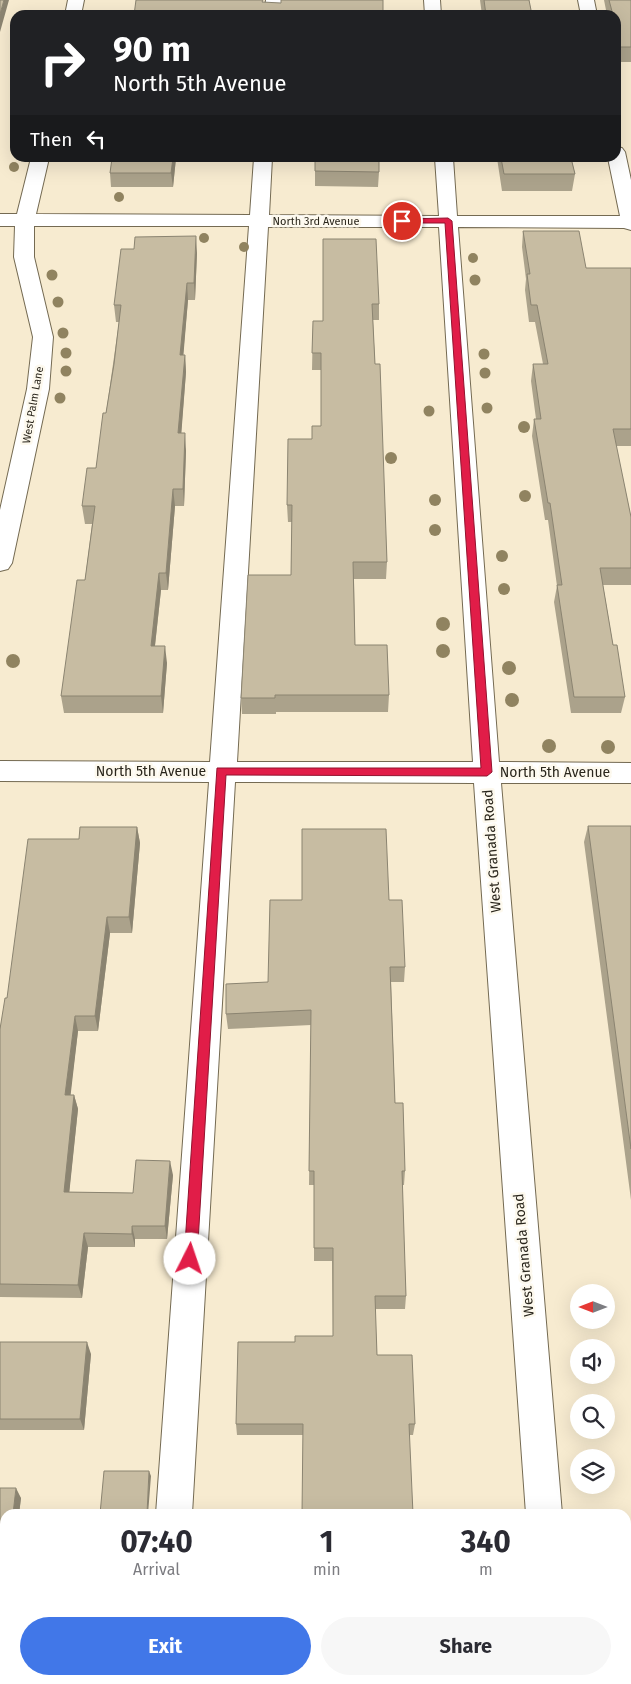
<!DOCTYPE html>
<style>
body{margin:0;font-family:"Fira Sans",sans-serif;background:#f7f7f7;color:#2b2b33;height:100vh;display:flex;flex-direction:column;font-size:19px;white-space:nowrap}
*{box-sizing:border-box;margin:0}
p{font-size:16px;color:#7c7c81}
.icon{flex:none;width:28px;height:28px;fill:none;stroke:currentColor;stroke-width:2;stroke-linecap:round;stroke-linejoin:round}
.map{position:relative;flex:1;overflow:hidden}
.side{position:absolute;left:0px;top:1509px;width:631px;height:176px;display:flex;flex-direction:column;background:#fff;border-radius:15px 15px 0 0;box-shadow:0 5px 20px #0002}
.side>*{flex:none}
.top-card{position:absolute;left:10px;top:10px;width:611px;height:152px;border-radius:15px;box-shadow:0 5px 20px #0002;background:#202124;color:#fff;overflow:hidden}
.needle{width:32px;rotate:270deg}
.controls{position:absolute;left:570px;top:1284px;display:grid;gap:10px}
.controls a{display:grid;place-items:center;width:45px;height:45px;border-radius:50%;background:#fff;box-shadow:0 5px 20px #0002;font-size:25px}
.pin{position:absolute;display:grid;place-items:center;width:42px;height:42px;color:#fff;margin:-21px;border:2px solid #fff;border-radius:50%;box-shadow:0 1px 5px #0007}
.me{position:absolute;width:55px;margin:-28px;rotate:4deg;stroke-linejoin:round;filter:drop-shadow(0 0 4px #0008)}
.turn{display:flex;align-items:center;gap:18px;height:105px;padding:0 20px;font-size:22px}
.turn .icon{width:65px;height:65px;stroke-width:2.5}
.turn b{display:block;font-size:35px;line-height:42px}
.then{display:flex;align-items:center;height:48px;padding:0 20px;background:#0003;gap:10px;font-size:19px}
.eta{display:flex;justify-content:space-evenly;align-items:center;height:85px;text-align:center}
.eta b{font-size:30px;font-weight:700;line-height:35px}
.action{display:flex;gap:10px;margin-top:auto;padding:10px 20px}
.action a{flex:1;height:58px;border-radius:30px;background:#4177e8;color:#fff;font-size:20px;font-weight:700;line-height:58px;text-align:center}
.action a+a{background:#f7f7f7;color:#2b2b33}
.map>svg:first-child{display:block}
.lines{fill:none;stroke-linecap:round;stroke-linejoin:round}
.minor-casing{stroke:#746a52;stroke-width:2}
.minor{fill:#fff;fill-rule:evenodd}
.tree{fill:#908360}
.wall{fill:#aba28b}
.shaded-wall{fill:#8b8471}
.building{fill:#c7bca2;stroke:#8b8471}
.route{fill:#e11d48;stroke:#92132f}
.labels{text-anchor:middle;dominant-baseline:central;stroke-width:5;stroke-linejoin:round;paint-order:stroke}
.far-street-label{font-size:11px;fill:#2a261c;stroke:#fdf9ee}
.street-label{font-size:14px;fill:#2a261c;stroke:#fdf9ee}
</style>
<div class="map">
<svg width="631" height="1684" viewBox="0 0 631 1684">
<rect width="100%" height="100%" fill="#f7ebd0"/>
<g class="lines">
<defs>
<path id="minor" d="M68 0H84L81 15H65Z
M266 0H282L280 15H264Z
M424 0H440L441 15H425Z
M578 0H594L597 15H581Z
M616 147 622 148 625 152 631 180V230L624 228 458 227 499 762 631 763V783H501L562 1514H526L474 783 235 782 192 1514H156L209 782 0 781V761L210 762 249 226H34V257L53 337 49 389 12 563 8 569 0 571V510L27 389 33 337 14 257 15 226H0V214H17L31 158H49L36 214 250 215 254 158H272L269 215 439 216 435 158H453L457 216H620L608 158H616ZM268 227H439L473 762H237Z
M144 1680H184L183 1684H143Z
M538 1680H578V1684H538Z"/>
</defs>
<use href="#minor" class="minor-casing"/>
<use href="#minor" class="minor"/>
</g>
<g class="tree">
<circle cx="14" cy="167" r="5"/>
<circle cx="119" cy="197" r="5"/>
<circle cx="204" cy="238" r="5"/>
<circle cx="244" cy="247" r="5"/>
<circle cx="473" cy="258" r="5"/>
<circle cx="52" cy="275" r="5.5"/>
<circle cx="475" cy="280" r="5.5"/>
<circle cx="58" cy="302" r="5.5"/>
<circle cx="63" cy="333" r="5.5"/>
<circle cx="66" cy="353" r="5.5"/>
<circle cx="484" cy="354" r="5.5"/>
<circle cx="66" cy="371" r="5.5"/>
<circle cx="485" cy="373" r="5.5"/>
<circle cx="60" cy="398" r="5.5"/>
<circle cx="487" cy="408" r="5.5"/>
<circle cx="429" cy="411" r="5.5"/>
<circle cx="524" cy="427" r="6"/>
<circle cx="391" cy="458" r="6"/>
<circle cx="525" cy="496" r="6"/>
<circle cx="435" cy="500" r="6"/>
<circle cx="435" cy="530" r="6"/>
<circle cx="502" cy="556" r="6"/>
<circle cx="504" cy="589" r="6"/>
<circle cx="443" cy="624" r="7"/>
<circle cx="443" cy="651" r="7"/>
<circle cx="13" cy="661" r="7"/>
<circle cx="509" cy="668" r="7"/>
<circle cx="512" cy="700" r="7"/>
<circle cx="549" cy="746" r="7"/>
<circle cx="608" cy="747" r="7"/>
</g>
<path class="wall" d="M480 0H529L532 15H482Z
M604 0H631V62H617L616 57V15H607Z
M176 158 173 187H111L110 173Z
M315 158 379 172 378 187 315 186Z
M497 158H571L575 174 572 191H502Z
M523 231 586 268H631V446H616L631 517V585H603L613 645 625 697 621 713H571L554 602 557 586 548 520H545L532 436 534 419H536L531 381 533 364H543L535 322H529L525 290 526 279 522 247Z
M323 239 379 304V320H373L375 364 387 562 386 579H354L355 645 389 695 388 712H276V714H242L241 698 291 575 292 522H288L287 505 312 439 321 426V370H312L313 321H323Z
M197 253 195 300H188L183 355H185L186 372 181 433 186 451 184 506H175L168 590H161L155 646 167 663 163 713H64L61 696 85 580 92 524H85L82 506 96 468 106 413 119 322H116L114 305Z
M588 826H631V1200L584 842Z
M137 827 140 843 132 933H110L98 1031H78L70 1095H74L78 1109 69 1192 133 1193 173 1175 167 1239H135V1247H88L82 1298 0 1297V1029L7 998 79 839Z
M389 900 405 967 404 982H391L395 1103 405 1171 404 1185H402L406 1296 405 1309H375L377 1355 415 1424 413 1435H237L236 1424 295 1342 333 1336 332 1261H314V1185H309L311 1025 228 1029 226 1014 268 982Z
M0 1342 91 1354 84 1430H0Z
M0 1488 21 1498 19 1514H5V1575H0Z"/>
<path class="shaded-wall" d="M4 0H9L0 32V14Z
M173 158H176L173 187 171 173Z
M196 236 197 253 195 300 194 283Z
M187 283 188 300 182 372 180 355Z
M185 355 186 372 180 451 178 433Z
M185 433 186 451 184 506 183 489Z
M173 489 175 506 168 590 166 573Z
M159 573 161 590 153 663 151 646Z
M165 646 167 663 163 713 161 696Z
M137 827 140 843 132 933 129 917Z
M107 917 110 933 98 1031 95 1016Z
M75 1016 78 1031 69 1109 65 1095Z
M74 1095 78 1109 68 1205 64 1192Z
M170 1161 173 1175 167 1239 165 1226Z
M132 1226 135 1239V1247L132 1234Z
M84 1233 88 1247 82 1298 78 1285Z
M87 1342 91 1354 84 1430 80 1419Z
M149 1471 151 1476 148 1514H147Z
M16 1488 21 1498 19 1514H13Z
M44 1680H50V1684H44Z"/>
<path class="building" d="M0 0H4L0 14Z
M136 0H263L262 2 281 3V0H383V15H134Z
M484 0H529L532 15H486Z
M609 0H631V47H620L616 31V15H613Z
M112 158H173L171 173H110Z
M315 158H379V172L315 171Z
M501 158H571L575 174H504Z
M523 231H579L586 268H631V429H613L631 517V568H600L613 645H617L625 697H574L557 585H562L550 503H548L534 419H541L533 364H548L537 305H531L527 274H530Z
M196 236 194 283H187L180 355H185L178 433H185L183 489H173L166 573H159L151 646H165L161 696H61L77 580H85L95 506H82L87 468H96L103 413H106L114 364 121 305H114L121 249H134L135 237Z
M323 239H376L379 304H372L375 364H380L387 562H353L355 645H387L389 695H275V698H241L248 575H291L292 505H287L288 439H312V426H321V353H312L313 321H323Z
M588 826H631V1149Z
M80 827H137L129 917H107L95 1016H75L65 1095H74L64 1192 133 1193 136 1160 170 1161 165 1226H132V1234L84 1233 78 1285 0 1284V1029L5 998H7L28 839H79Z
M302 829H386L389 900H402L405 967H390L395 1103H403L405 1171H402L406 1296H375L377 1355H412L415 1424H409L413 1514H302L303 1424H236L238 1342H295V1336H333V1248H314V1171H309L311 1010 226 1014V984L268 982 270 900H302Z
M0 1342H87L80 1419H0Z
M104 1471H149L147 1514H100Z
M0 1488H16L13 1514H5V1566H0Z
M0 1633H5V1680H44V1684H0Z
M249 1680H383V1684H249Z"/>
<path class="route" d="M448 218 452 221 492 772 487 776 226 775 197 1259 195 1264 190 1265 186 1264 184 1259 217 768H481L445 223H402L398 221 402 219Z"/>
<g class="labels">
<g class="far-street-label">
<text x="316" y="221">North 3rd Avenue</text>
<text transform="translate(33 405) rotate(-80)">West Palm Lane</text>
</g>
<g class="street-label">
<text x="151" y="771">North 5th Avenue</text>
<text x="555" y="772">North 5th Avenue</text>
<text transform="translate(492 851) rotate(-94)">West Granada Road</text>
<text transform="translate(524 1255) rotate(-95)">West Granada Road</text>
</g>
</g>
</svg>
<div class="controls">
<a><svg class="needle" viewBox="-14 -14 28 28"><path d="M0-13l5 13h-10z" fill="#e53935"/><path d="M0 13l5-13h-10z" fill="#7c7c81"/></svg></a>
<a><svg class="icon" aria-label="sound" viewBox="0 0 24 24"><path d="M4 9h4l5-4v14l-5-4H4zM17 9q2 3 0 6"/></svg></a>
<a><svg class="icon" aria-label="search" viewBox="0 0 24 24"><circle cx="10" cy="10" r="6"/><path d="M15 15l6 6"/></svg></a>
<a><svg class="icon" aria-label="layers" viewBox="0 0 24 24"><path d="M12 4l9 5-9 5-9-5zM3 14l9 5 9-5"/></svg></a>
</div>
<div class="pin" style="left:402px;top:221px;background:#d93025"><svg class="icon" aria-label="arrive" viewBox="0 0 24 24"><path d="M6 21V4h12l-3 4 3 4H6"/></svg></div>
<svg class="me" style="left:190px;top:1259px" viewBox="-20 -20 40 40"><circle r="19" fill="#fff"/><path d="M0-13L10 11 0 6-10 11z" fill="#e11d48"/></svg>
<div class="top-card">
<div class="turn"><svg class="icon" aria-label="right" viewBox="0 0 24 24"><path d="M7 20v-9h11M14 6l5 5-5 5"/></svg><div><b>90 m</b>North 5th Avenue</div></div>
<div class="then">Then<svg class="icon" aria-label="left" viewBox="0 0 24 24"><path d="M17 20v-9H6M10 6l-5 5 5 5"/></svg></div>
</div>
<section class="side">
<div class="eta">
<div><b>07:40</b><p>Arrival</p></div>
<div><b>1</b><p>min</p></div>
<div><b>340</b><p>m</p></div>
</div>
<div class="action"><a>Exit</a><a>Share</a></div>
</section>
</div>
